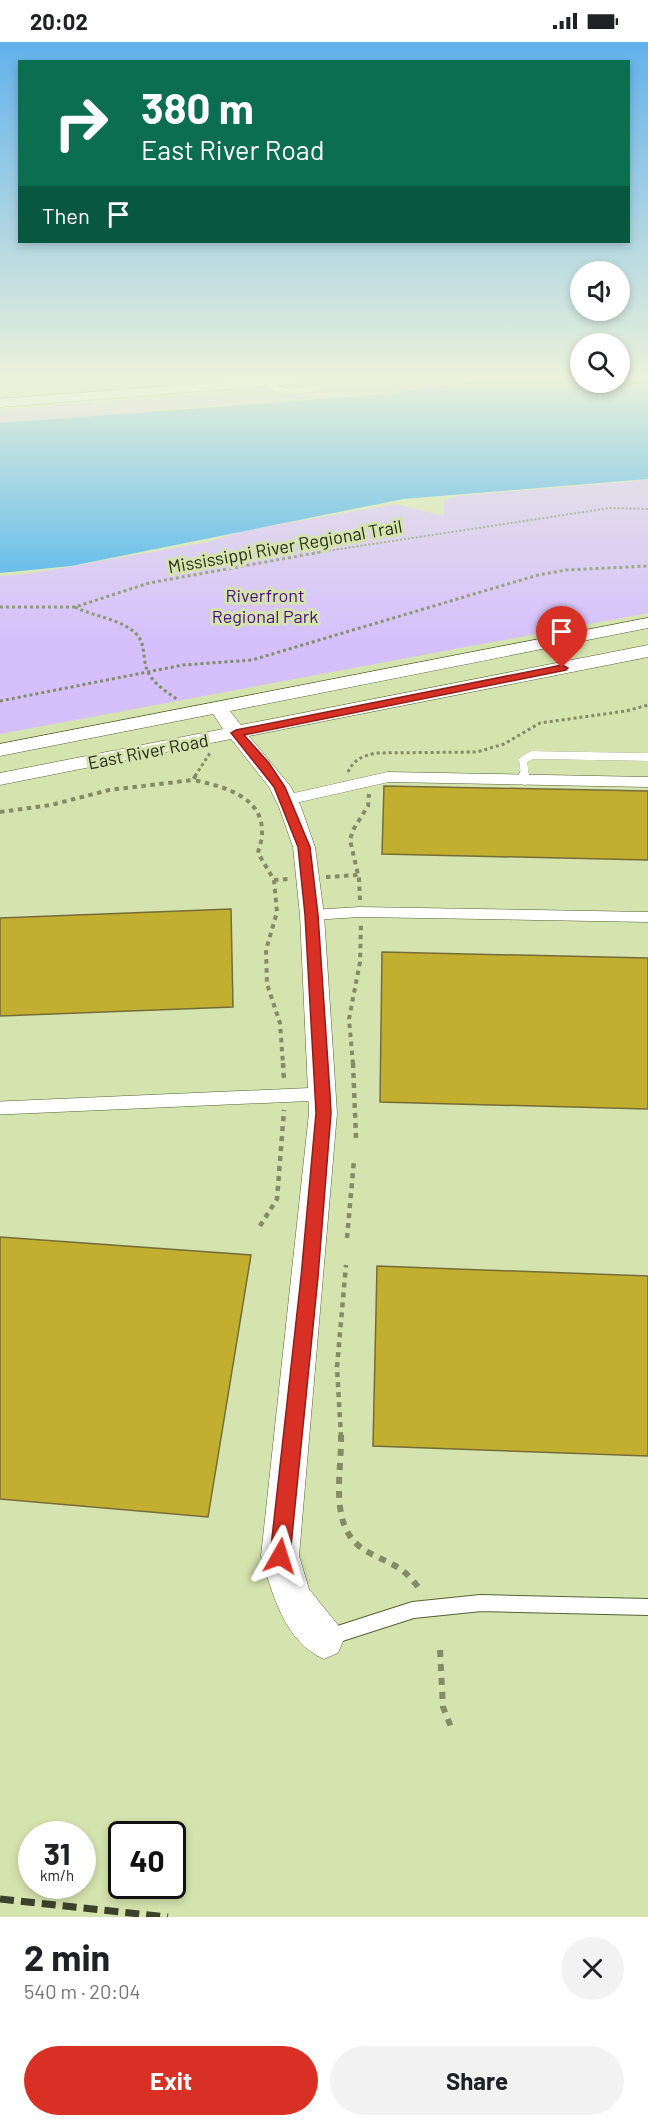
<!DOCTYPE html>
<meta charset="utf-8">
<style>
body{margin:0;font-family:Barlow,sans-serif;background:#f2f2f2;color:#202124;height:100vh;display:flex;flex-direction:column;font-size:22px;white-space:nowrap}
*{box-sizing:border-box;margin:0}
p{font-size:20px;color:#757577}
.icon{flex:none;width:33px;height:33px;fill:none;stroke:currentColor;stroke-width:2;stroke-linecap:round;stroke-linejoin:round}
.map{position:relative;height:1875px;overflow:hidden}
.details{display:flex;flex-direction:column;background:#fff;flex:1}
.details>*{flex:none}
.top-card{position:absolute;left:18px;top:18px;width:612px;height:183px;border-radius:0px;box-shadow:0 3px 9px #0003;background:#0b6e4f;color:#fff;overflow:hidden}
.tools{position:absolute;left:570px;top:219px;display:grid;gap:12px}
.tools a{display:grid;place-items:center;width:60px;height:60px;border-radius:50%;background:#fff;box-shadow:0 3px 9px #0003;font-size:30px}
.speed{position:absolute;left:18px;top:1779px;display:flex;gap:12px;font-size:30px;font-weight:700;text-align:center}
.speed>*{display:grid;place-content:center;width:78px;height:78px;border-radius:50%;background:#fff;box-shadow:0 3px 9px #0003;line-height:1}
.speed small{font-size:15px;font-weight:400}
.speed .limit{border:3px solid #111;border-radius:9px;background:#fff;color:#111}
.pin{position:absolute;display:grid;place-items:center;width:51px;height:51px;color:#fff;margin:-62px -26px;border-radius:50% 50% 50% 0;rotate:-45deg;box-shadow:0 0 6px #0007}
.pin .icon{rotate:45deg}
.me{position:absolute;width:66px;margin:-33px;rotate:6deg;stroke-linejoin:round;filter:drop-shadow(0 0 4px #0008)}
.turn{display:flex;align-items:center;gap:21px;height:126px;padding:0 24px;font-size:27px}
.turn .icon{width:78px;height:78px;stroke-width:2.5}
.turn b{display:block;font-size:42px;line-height:51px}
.then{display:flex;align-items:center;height:57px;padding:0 24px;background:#0003;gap:12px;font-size:22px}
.round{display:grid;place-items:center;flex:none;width:63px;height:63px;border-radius:32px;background:#f2f2f2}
.overview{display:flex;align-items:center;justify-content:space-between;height:102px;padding:0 24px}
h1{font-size:36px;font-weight:700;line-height:45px}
.cta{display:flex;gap:12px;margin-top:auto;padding:12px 24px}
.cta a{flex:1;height:69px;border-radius:36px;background:#d93025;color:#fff;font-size:24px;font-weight:700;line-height:69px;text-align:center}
.cta a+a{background:#f2f2f2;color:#202124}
.status{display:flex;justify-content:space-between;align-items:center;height:42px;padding:0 30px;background:#fff;direction:ltr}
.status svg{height:16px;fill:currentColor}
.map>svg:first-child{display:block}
.green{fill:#d5c0fd}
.water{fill:#3aacf1}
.building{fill:#c3af2f;stroke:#756c3a;stroke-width:1.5}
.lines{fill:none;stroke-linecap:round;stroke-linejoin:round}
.service-far4-casing{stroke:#576333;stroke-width:7}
.service-far3-casing{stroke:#576333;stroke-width:8}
.service-far2-casing{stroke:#576333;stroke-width:11}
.service-far1-casing{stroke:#576333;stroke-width:14}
.service-casing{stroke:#576333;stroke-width:18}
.tertiary-casing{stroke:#576333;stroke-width:1}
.path-far4{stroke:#838c67;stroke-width:2;stroke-dasharray:2 2;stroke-linecap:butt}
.path-far3{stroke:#838c67;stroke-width:3;stroke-dasharray:3 3;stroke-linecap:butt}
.path-far2{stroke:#838c67;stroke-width:4;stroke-dasharray:4.5 4.5;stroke-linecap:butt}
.path-far1{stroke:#838c67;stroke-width:4.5;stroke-dasharray:5 5;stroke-linecap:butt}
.path{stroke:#838c67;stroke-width:6;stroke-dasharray:7 7;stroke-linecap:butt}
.service-far4{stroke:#fff;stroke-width:6}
.service-far3{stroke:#fff;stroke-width:8}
.service-far2{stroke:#fff;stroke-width:10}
.service-far1{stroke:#fff;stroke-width:13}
.service{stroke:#fff;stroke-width:16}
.tertiary{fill:#fff;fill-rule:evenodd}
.rail{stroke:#3c422a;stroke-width:7;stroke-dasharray:14 7;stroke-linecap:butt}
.route{fill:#d93025;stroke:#8d1f18;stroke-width:1.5}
.labels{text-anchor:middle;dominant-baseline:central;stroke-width:6;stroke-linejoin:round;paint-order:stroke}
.far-street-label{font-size:18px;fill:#282d19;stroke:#d5e3ae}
.far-park-label{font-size:18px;fill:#4b0f83;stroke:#d5e3ae}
</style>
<div class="status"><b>20:02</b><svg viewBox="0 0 49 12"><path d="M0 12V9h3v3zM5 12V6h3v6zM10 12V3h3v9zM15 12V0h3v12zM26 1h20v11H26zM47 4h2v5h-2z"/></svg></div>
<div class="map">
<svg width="648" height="1875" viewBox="0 0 648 1875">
<rect width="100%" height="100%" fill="#d5e3ae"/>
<path class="green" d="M378 338H508L349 354 178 366 0 383V368Z
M648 438V571L0 692V534L28 532 208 500 243 489 396 462 444 474V459L457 454Z"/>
<path class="water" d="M475 338H580V340L648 338V437L403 457 71 524 0 531V381L390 352Z"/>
<path class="building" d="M384 744 648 749V818L382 812Z
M231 867 233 965 0 974V876Z
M382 910 648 916V1067L380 1060Z
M0 1195 251 1213 208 1475 0 1457Z
M377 1224 648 1234V1414L373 1404Z"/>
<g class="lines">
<defs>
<path id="service-far4" d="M265 340C278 354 300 348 317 346"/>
<path id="service-far3" d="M525 734 523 718 532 713 648 715"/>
<path id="service-far2" d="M524 733 525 738
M286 758 388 735 648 740
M312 873 360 870 648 875"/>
<path id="service-far1" d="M0 1066 320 1052"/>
<path id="service" d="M329 1595 413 1568 481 1561 648 1565"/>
<path id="tertiary" d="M250 338H298L292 342 0 365V357Z
M648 576V586L230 669 241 683 648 603V615L249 694 291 745 301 765 315 805 324 873 337 1071 299 1514 309 1547 338 1583 344 1597 338 1611 324 1617C285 1601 272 1551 261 1514L309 1071 300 873 293 805 279 765 269 745 231 697 0 743V731L223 687 213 672 0 714V702Z"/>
</defs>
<use href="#service-far4" class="service-far4-casing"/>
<use href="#service-far3" class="service-far3-casing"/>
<use href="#service-far2" class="service-far2-casing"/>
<use href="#service-far1" class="service-far1-casing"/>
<use href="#service" class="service-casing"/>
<use href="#tertiary" class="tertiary-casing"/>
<path class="path-far4" d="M313 511 610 466 648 467"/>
<path class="path-far3" d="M0 565H75L149 541 321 510
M75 565C94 575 124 577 138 594 145 603 143 615 146 625 151 641 166 649 178 658
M0 659 183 623 252 618 538 533 566 528 648 524
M348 730C354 717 363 714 376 711L477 710 504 702 540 681 626 669 648 663
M195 734 210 711"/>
<path class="path-far2" d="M196 733 193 738C222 744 264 754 262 792 262 799 259 805 258 811L274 838 277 870 266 908 267 942 280 981 283 1022
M0 770 51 763 109 748 193 738
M326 835 358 833
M274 838 289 837
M360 858 359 837 350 798 353 788 368 764 369 752
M353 1022 349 977 360 920 361 883"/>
<path class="path-far1" d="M283 1021 284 1039
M353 1021 356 1096
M260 1184 277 1157 284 1068
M347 1196 354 1118
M341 1395 337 1325 346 1223"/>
<path class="path" d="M341 1393C342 1431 327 1486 366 1509 389 1522 401 1522 418 1545
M440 1608 443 1665 453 1690"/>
<use href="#service-far4" class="service-far4"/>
<use href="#service-far3" class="service-far3"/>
<use href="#service-far2" class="service-far2"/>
<use href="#service-far1" class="service-far1"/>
<use href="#service" class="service"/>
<use href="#tertiary" class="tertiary"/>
<path class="rail" d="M0 1857 168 1875"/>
</g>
<linearGradient id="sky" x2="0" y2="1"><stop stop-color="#62b1ec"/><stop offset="0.56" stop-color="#ecf2db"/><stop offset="1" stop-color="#ecf2db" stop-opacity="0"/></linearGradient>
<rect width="648" height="600" fill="url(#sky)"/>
<path class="route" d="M562 623 568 626 566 628 244 693 269 721 285 745 310 805 318 873 330 1052 331 1071 318 1235 290 1514 287 1521 280 1524 273 1521 270 1514 301 1235 316 1071 315 1052 305 873 298 805 274 745 231 691 236 688Z"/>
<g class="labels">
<g class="far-street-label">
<text transform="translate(285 504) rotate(-10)">Mississippi River Regional Trail</text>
<text transform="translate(148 709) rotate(-11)">East River Road</text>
</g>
<g class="far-park-label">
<text x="265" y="553">Riverfront<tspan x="265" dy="21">Regional Park</tspan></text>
</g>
</g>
</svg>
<div class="tools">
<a><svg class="icon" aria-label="sound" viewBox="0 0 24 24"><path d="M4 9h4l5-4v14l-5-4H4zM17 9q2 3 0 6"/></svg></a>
<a><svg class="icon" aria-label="search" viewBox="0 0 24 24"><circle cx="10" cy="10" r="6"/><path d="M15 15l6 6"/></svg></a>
</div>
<div class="speed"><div>31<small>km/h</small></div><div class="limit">40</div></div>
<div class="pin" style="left:562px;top:626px;background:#d93025"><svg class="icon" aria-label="arrive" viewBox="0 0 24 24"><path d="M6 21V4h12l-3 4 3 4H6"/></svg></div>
<svg class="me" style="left:280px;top:1514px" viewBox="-20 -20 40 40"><path d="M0-17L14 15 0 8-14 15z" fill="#d93025" stroke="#fff" stroke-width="4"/></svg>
<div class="top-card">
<div class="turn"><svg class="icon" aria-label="right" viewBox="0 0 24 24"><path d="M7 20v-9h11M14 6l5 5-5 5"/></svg><div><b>380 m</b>East River Road</div></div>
<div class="then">Then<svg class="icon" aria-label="arrive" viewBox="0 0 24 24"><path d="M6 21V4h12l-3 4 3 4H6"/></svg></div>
</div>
</div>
<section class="details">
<div class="overview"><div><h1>2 min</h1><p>540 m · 20:04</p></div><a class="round"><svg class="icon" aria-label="close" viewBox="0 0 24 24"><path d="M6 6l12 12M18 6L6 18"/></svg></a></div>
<div class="cta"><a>Exit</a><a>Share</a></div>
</section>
